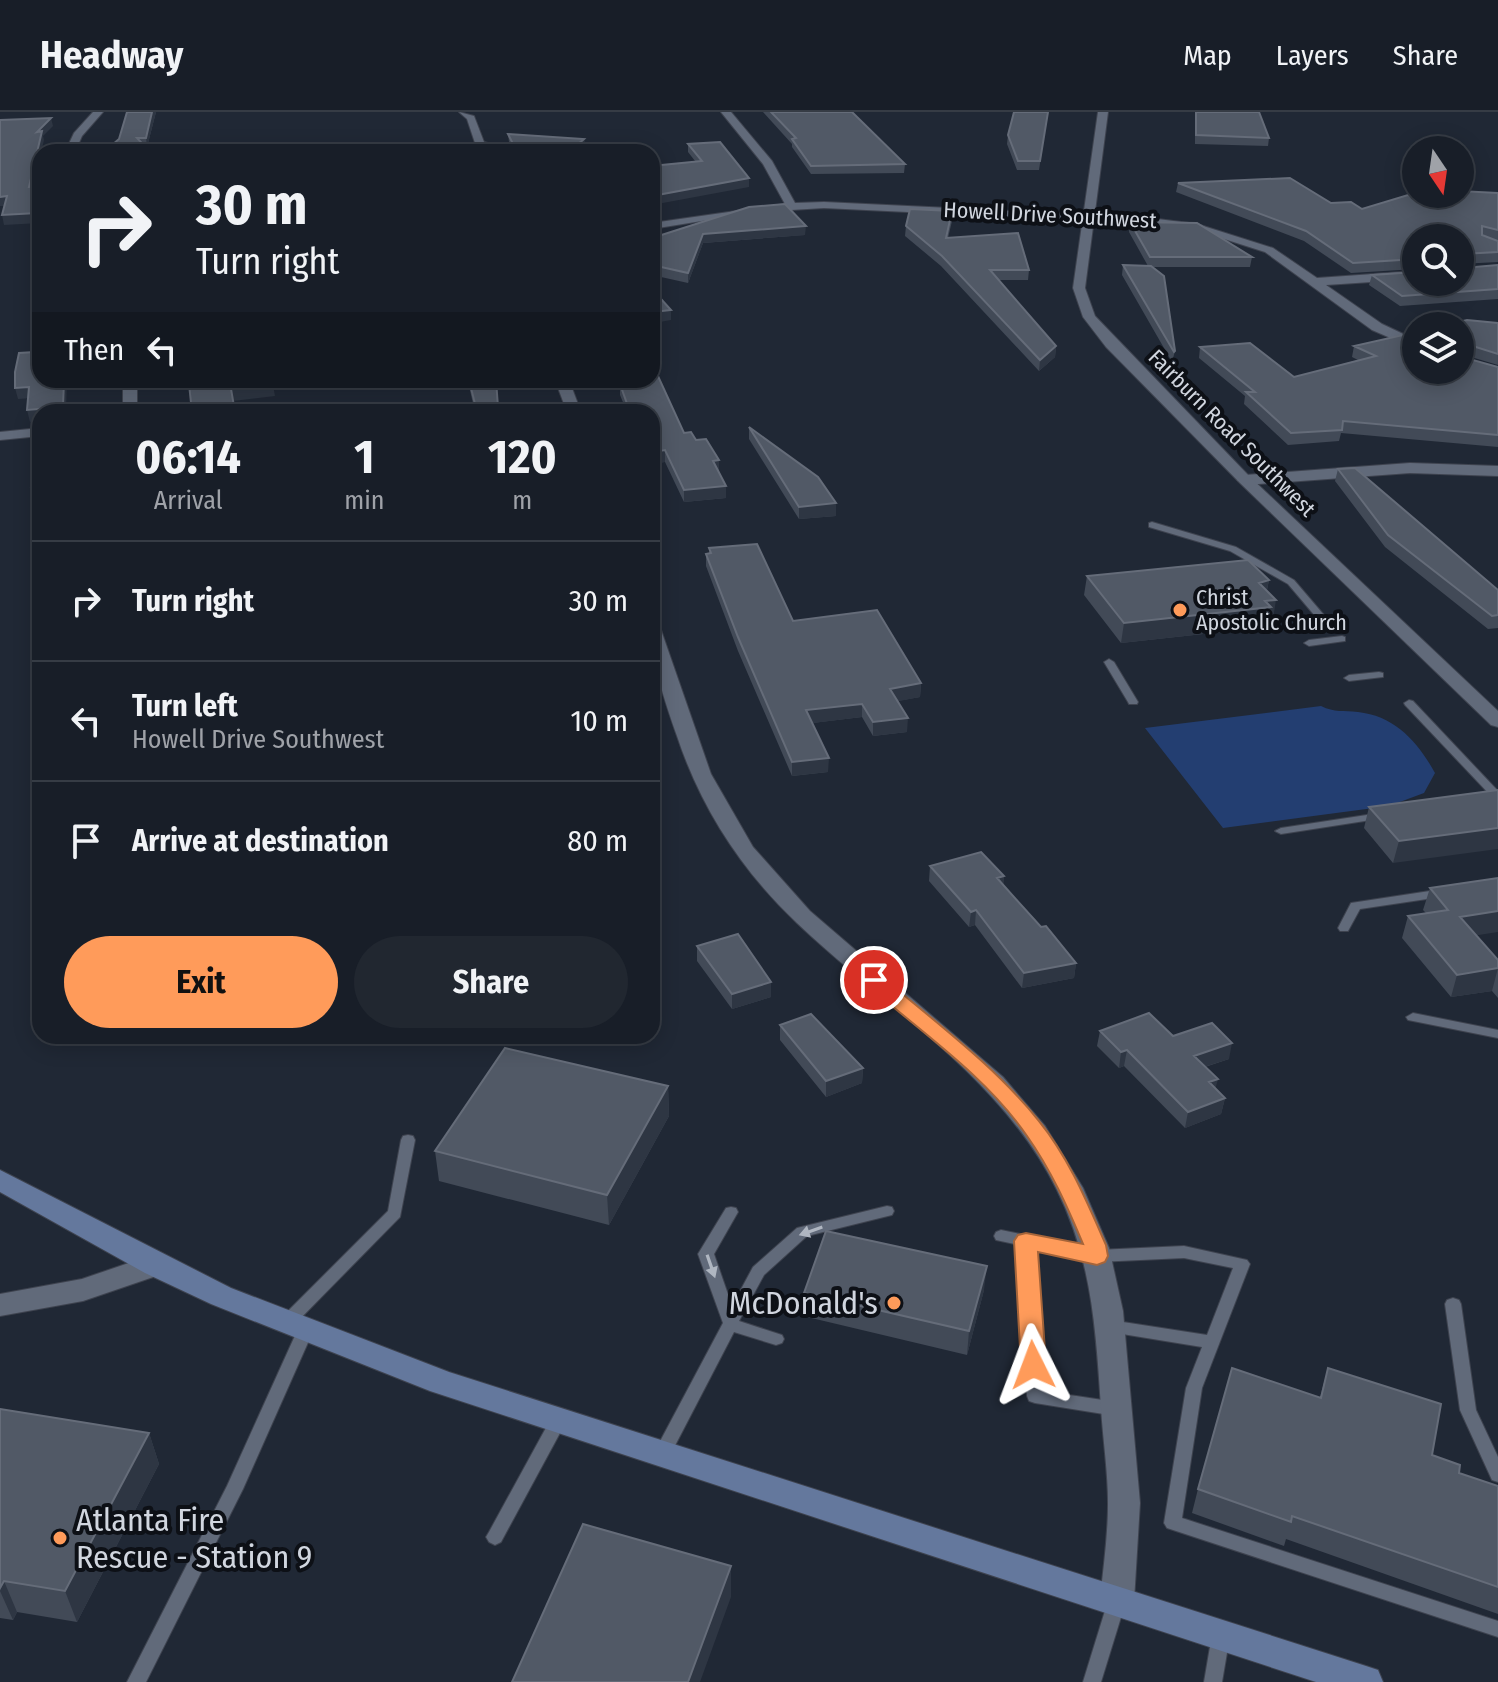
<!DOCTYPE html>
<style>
body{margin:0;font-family:"Fira Sans Condensed",sans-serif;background:#212730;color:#f1f3f6;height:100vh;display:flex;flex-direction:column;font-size:30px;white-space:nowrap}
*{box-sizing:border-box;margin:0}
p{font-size:26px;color:#9fa2a8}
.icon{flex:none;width:44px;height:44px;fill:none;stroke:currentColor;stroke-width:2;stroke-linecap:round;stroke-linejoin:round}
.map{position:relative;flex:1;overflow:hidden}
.details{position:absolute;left:32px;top:292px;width:628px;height:640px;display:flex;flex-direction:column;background:#181e28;border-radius:24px;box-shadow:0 4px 20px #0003,0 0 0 2px #363c45}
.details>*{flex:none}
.top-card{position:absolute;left:32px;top:32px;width:628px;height:244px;border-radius:24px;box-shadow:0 4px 20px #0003,0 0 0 2px #363c45;background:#181e28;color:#f1f3f6;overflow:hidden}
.needle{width:52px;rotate:167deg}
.tools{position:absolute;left:1402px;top:24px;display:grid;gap:16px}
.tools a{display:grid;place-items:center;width:72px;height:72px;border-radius:50%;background:#181e28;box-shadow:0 4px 20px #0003,0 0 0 2px #363c45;font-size:40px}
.pin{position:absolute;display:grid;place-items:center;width:68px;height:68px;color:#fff;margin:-34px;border:4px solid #fff;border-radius:50%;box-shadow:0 2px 8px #0007}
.me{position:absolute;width:88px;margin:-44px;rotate:357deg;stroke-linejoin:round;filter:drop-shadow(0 0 6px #0008)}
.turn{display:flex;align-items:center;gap:28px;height:168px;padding:0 32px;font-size:36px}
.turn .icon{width:104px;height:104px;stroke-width:2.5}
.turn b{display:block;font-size:56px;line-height:68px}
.then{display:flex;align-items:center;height:76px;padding:0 32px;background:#0003;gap:16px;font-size:30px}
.eta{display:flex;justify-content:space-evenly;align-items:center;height:136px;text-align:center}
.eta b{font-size:48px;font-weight:700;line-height:56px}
.button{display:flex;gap:16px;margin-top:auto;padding:16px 32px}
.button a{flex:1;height:92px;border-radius:48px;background:#ff9b5a;color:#111;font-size:32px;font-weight:700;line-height:92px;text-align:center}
.button a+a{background:#212730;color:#f1f3f6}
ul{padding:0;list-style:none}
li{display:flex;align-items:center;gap:24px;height:120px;padding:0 32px;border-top:2px solid #363c45}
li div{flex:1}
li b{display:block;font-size:30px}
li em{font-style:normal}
header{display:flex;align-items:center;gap:48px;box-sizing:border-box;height:112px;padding:0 40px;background:#181e28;border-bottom:2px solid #363c45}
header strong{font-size:38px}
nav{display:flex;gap:44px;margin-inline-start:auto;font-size:28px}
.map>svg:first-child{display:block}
.green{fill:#233e71}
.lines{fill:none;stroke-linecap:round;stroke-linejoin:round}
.service-casing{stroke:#3e434f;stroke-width:2}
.minor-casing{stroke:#3e434f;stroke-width:2}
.tertiary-casing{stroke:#3e434f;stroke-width:2}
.secondary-casing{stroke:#3e434f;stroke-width:2}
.service{fill:#616a7a;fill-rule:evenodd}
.minor{fill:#616a7a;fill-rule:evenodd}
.tertiary{fill:#616a7a;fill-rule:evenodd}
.secondary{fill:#64789d;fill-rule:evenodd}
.wall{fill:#424a57}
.shaded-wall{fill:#2e3643}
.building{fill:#515966;stroke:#656c79;stroke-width:2}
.oneway{fill:#afb6c1}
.route{fill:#ff9b5a;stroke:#a6653a;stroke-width:2}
.poi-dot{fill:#ff9b5a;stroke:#0d1016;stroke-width:3}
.labels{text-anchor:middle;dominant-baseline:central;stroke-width:8;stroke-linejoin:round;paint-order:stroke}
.far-street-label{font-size:22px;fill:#d1d6df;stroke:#0d1016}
.far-poi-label{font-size:22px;fill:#d1d6df;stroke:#0d1016;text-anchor:start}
.near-poi-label{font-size:32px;fill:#d1d6df;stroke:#0d1016;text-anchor:end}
</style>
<header>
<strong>Headway</strong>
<nav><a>Map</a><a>Layers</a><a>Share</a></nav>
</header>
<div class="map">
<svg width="1498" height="1570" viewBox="0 0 1498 1570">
<rect width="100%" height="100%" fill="#202835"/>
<path class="green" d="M1321 594C1335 601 1343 598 1358 600 1395 604 1418 630 1435 661L1424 681 1389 694 1223 716 1145 616Z"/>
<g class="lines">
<defs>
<path id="service" d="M1152 410 1236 435 1294 468 1335 516 1333 518H1327L1288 472 1230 439 1149 415V411Z
M1342 524 1345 525V529L1309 534 1304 531 1309 528Z
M1109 547 1114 550 1138 590 1137 592H1129L1128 590 1104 550Z
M1379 560 1383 561V565L1349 569 1344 566 1349 563Z
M1409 588 1413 589 1498 679V688L1494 687 1405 593 1404 591Z
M1380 701 1384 702 1386 704 1384 706 1281 722 1275 719 1281 716Z
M1443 777 1447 778 1449 781 1447 784 1360 797 1348 819H1340L1338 816 1351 791Z
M1413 901 1498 918V926L1408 908 1406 905Z
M408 1023 413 1024 415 1028 400 1105 293 1214 287 1216 281 1214 279 1210 281 1206 388 1099 401 1028 403 1024Z
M887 1094 892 1095 894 1099 892 1103 807 1124 764 1163 739 1209 782 1223 784 1227 782 1231 776 1233 734 1220 668 1347 662 1349 656 1347 654 1342 656 1337 723 1211 698 1142 726 1096 731 1095 736 1096 738 1100 714 1142 732 1194 753 1155 797 1116Z
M1001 1118 1097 1138 1184 1134 1247 1148 1250 1152 1202 1276 1182 1406 1498 1509V1525L1167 1416 1164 1411 1186 1276 1202 1235 1110 1220 1104 1218 1102 1214 1104 1210 1110 1208 1207 1223 1233 1156 1184 1146 1097 1150 1034 1137 1043 1279 1116 1290 1122 1292 1124 1297 1122 1302 1116 1304 1035 1291 1029 1289 1027 1284 1019 1133 996 1128 994 1124 996 1120Z
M1453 1186 1459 1188 1461 1192 1476 1298 1498 1345V1370L1492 1368 1460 1298 1445 1192 1447 1188Z
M306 1211 312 1213 314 1217 243 1377 146 1570H127L227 1374 298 1217 300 1213Z
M559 1301 565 1303 567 1308 501 1430 495 1433 489 1430 486 1425 489 1420 553 1303Z
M1117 1481 1123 1483 1126 1489 1101 1570H1083L1108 1489 1111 1483Z
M1221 1514 1228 1517 1230 1523 1222 1570H1204L1212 1523 1214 1517Z"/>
<path id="minor" d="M93 0H103L82 24 75 40H65L74 21Z
M459 0 474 4 484 30 503 35V39L476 34 467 7Z
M721 0H731L772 49 795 91 824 90 1142 105 1197 112 1273 136 1317 166 1416 159V167L1326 173 1382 212 1416 228V237L1372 218 1265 140 1196 118 1142 111 824 96 757 100 652 117V111L785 92 763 52Z
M123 268H137V300H123Z
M555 268H569L581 300H567Z
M40 316V324L0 328V320Z
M1410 351 1498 354V364L1410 361 1245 373 1237 368 1245 363Z
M652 513 661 518 711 662 753 735 810 799 1003 965 1045 1014 1083 1076 1109 1136 1123 1199 1140 1391 1134 1489 1129 1500 1117 1504 1105 1500 1100 1489C1103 1457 1108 1425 1108 1392 1108 1360 1103 1328 1101 1296 1096 1219 1092 1148 1057 1078 1001 964 886 896 797 811 741 758 701 696 677 624 664 587 652 552 652 513Z"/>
<path id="tertiary" d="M1098 0H1108L1085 176 1095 204 1250 365 1498 599V615L1491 613 1240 371 1106 235 1083 205 1073 176Z
M155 1142 165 1145 169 1153 165 1161 83 1189 0 1204V1182L82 1167Z"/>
<path id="secondary" d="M0 1058 231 1176 449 1260 1366 1554 1378 1558 1383 1570H1316L430 1279 211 1192 145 1161 0 1080Z"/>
</defs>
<use href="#service" class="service-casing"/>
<use href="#minor" class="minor-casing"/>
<use href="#tertiary" class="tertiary-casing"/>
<use href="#secondary" class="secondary-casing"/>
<use href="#service" class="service"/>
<use href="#minor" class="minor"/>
<use href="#tertiary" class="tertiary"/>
<use href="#secondary" class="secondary"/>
</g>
<path class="wall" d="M127 0H156L147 35H146L150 40H105V39L119 27Z
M763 0H852L905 52 904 61 811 62 792 35V32Z
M1048 0 1039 58H1017L1007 32 1008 23Z
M1195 0H1259L1269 26 1268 34 1195 32Z
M508 22 584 27 585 35 579 40H513L509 30Z
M688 32 749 75 695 49 688 40Z
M1178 71 1362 97 1439 92 1441 82 1498 81V150L1460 152 1416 126V157L1351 161 1304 129 1176 80Z
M952 109 948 126 1029 158 1028 168H999L1056 234 1055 245 1039 259 941 154 905 124 906 114Z
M1130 110 1252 145 1250 155H1153L1175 239 1172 250 1122 163 1123 153 1148 154 1129 120Z
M805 123 703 131 688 171 652 163V126Z
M1498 153V187L1400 194 1369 173 1372 163Z
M1498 211V253L1461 242 1462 245 1498 255V335L1341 321 1339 329 1288 333 1244 292 1245 284 1199 246 1200 235 1294 265 1358 248 1352 245 1354 234 1416 258 1460 214Z
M378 268H496L498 295 511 300H475L468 270 380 272Z
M625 268H652L684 321 719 360 726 374V386L684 390 665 350 655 351 652 347V300H627L620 283V272L626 271Z
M749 315 836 391V404L799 407 749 327Z
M1338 357 1498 478V516L1488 517 1385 435 1335 369Z
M709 436 793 509 921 571 920 585 897 589 907 620 873 624 862 605 812 611 828 660 792 664 738 539 706 454V442L709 441Z
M1087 464 1269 468 1267 478 1273 507H1269L1267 515 1121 531 1084 483Z
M1498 678 1393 751 1364 716 1369 695Z
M930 754 1004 764 1003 773 1076 851 1074 866 1022 876 975 813 969 815 929 769Z
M1430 776 1498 848V886L1492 879 1451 885 1402 826 1408 804 1426 801 1423 798Z
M697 834 771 885 732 897 697 849Z
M780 913 863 956 862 971 826 985 780 928Z
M1100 919 1173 924 1229 947 1205 955 1216 977 1225 986 1221 1002 1185 1016 1124 954 1119 956 1097 934Z
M668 974 669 1004 609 1113 439 1069 435 1039Z
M984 1178 967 1243 803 1204 804 1181Z
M1328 1256 1432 1343 1459 1361 1498 1374V1502L1286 1427 1284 1434 1192 1401 1198 1377 1320 1285Z
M0 1297 149 1321 159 1352 77 1510 17 1500 13 1508 0 1506Z"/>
<path class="shaded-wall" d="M152 0H156L147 35 146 26Z
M51 6 53 14 43 24 44 28 31 84 29 75 37 20Z
M584 27 585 35 579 40H569Z
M749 66V75L652 93V84Z
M7 84 9 94H0V85Z
M40 93V111L4 113 2 103Z
M806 114 805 123 703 131 688 171V161L703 122Z
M671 198V208L654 211 653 200Z
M652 213H660V224H652Z
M1056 234 1055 245 1039 259 1040 248Z
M64 268H67L66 300H40V309L30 310 27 298Z
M273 273 275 284 233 289 231 277Z
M29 275 32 286 18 287 15 276Z
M665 338V350L655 351 654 340Z
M719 348V360L713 349Z
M726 374V386L684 390V378Z
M836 391V404L799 407V395Z
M1269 468 1265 487 1259 471Z
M1276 488 1273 507H1269L1267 515 1121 531 1124 511Z
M921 571 920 585 889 591 890 577Z
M862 592V605L805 612 806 598Z
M908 606 907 620 873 624V610Z
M829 646 828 660 792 664V650Z
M1498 716V737L1393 751 1399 729Z
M1004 764 1003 779 997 766Z
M976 798 975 813 969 815 971 800Z
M1498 799V820L1453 827 1460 805Z
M1076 851 1074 866 1022 876 1024 861Z
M1498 856 1492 879 1451 885 1457 863Z
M771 870V885L732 897V882Z
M1232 931 1229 947 1191 959 1194 944Z
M1127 938 1124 954 1119 956 1121 940Z
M863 956 862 971 826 985V969Z
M1218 967 1214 982 1209 970Z
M668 974 669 1004 609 1113 607 1083Z
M1225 986 1221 1002 1185 1016 1188 1000Z
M987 1154 984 1178 967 1243 969 1219Z
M149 1321 159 1352 77 1510 65 1479Z
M731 1454V1485L700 1570H688Z
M4 1469 17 1500 13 1508 0 1479Z"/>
<path class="building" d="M127 0H152L146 26H137L150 40H106L105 39 119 27Z
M771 0H852L905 52 811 54 792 27 796 26Z
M1014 0H1048L1040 49H1018L1008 23Z
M1196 0H1259L1269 26 1196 23Z
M51 6 37 20 42 19 29 75 40 74V93L37 101 2 103 7 84 0 85V8Z
M508 22 584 27 569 40H517Z
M720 30 749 66 652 84V54L702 49 688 32Z
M1290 66 1331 91 1351 90 1362 97 1408 83 1439 92 1441 82H1460V79L1498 81V118L1482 114V123L1498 129V140L1462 142 1460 150V126H1416V147L1353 151 1306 119 1178 71Z
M785 92 806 114 703 122 688 161 652 153V126L749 95Z
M910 97 952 99 946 126 1018 121 1029 158H990L1056 234 1040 248 942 144 906 114Z
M1130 110 1197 111 1252 145H1150Z
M1123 153 1151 154 1164 164 1175 239 1174 240Z
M1498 153V177L1402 184 1372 163 1416 160V170H1460V154L1463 156Z
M652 177 671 198 653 200 660 213H652Z
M40 195V268H64L63 295 27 298 29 275 15 276V260L19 241 35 240Z
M1467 208 1498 211V242L1463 231 1460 234V214H1442Z
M1403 223 1416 228V258H1460V236L1462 245 1498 255V323L1343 309 1342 318 1291 321 1246 280H1255L1200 235 1250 231 1294 265 1376 244 1354 234Z
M652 251 684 321 691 320 696 328 706 327 719 348 713 349 726 374 684 378 665 338 654 340 652 336V300H630L620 272 629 271 628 268H652Z
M215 268H271L273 273 231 277 235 300H192L189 272 216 269Z
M469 268H496L498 295 509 294 511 300H477Z
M749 315 818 365 836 391 799 395Z
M1355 356 1498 478V503L1492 504 1388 423 1338 357Z
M40 375V445L31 376Z
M757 432 793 509 877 498 921 571 890 577 908 606 873 610 862 592 806 598 829 646 792 650 738 525 706 442 711 441 709 436Z
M1248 448 1269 468 1259 471 1276 488 1265 489 1271 495 1124 511 1087 464Z
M1498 678V716L1399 729 1369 695Z
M981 740 1004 764 997 766 1041 815 1046 814 1076 851 1024 861 976 798 971 800 930 754Z
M1498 766V799L1460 805 1498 848V856L1457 863 1408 804 1448 798 1430 776Z
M738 822 771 870 732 882 697 834Z
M1149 901 1173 924 1212 911 1232 931 1194 944 1218 967 1209 970 1225 986 1188 1000 1127 938 1121 940 1100 919Z
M811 902 863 956 826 969 780 913Z
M505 936 668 974 607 1083 435 1039Z
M826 1119 987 1154 969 1219 804 1181Z
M1232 1256 1321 1286 1328 1256 1441 1292 1432 1343 1460 1353 1459 1361 1498 1374V1475L1292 1404 1291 1410 1198 1377Z
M0 1297 149 1321 65 1479 4 1469 0 1476Z
M583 1412 731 1454 688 1570H512Z"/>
<defs><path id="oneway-solid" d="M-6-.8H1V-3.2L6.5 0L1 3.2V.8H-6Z" transform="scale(2)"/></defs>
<g class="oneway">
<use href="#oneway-solid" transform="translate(811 1119) rotate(161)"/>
<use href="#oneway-solid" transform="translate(711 1154) rotate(71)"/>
</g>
<path class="route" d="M874 862 881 864C935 910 994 953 1039 1009 1069 1046 1087 1090 1106 1133L1108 1144 1105 1150 1097 1153 1038 1140 1046 1253 1042 1260 1033 1263 1025 1260 1021 1253 1014 1129 1018 1123 1026 1121 1083 1132C1067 1094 1051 1058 1027 1024 986 964 921 920 867 873L864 868 867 864Z"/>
<g class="poi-dot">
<circle cx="1180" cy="498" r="8"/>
<circle cx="894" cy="1191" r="8"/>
<circle cx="60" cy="1426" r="8"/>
</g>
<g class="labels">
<g class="far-street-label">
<text transform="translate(1050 103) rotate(3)">Howell Drive Southwest</text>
<text transform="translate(1232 321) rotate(45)">Fairburn Road Southwest</text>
</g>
<g class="far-poi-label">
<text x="1196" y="485">Christ<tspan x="1196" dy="25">Apostolic Church</tspan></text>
</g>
<g class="near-poi-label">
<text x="878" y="1191">McDonald's</text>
<text x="76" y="1408" text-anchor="start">Atlanta Fire<tspan x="76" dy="37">Rescue - Station 9</tspan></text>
</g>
</g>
</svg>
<div class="tools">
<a><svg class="needle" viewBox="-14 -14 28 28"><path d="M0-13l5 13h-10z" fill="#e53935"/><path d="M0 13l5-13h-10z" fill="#9fa2a8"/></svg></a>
<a><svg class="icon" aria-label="search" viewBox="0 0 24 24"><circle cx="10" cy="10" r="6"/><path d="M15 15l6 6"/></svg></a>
<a><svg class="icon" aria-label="layers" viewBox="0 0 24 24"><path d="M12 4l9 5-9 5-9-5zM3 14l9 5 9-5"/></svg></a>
</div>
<div class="pin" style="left:874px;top:868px;background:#d93025"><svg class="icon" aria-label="arrive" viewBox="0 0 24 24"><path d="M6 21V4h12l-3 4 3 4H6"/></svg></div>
<svg class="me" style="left:1033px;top:1253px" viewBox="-20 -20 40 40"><path d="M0-17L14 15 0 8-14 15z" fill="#ff9b5a" stroke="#fff" stroke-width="4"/></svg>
<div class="top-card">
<div class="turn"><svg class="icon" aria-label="right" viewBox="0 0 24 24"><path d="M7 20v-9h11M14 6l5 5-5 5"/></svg><div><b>30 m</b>Turn right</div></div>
<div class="then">Then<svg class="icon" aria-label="left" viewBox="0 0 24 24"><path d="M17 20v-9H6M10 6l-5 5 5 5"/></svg></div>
</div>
<section class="details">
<div class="eta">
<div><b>06:14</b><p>Arrival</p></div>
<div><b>1</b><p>min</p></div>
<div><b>120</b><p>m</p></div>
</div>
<ul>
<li><svg class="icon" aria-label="right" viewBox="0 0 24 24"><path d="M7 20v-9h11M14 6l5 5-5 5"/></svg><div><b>Turn right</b></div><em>30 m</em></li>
<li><svg class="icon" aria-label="left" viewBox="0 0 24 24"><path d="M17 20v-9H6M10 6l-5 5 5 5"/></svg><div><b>Turn left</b><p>Howell Drive Southwest</p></div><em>10 m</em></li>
<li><svg class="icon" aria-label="arrive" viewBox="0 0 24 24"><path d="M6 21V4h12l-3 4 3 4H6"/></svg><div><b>Arrive at destination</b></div><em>80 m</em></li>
</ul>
<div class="button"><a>Exit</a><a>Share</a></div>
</section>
</div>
